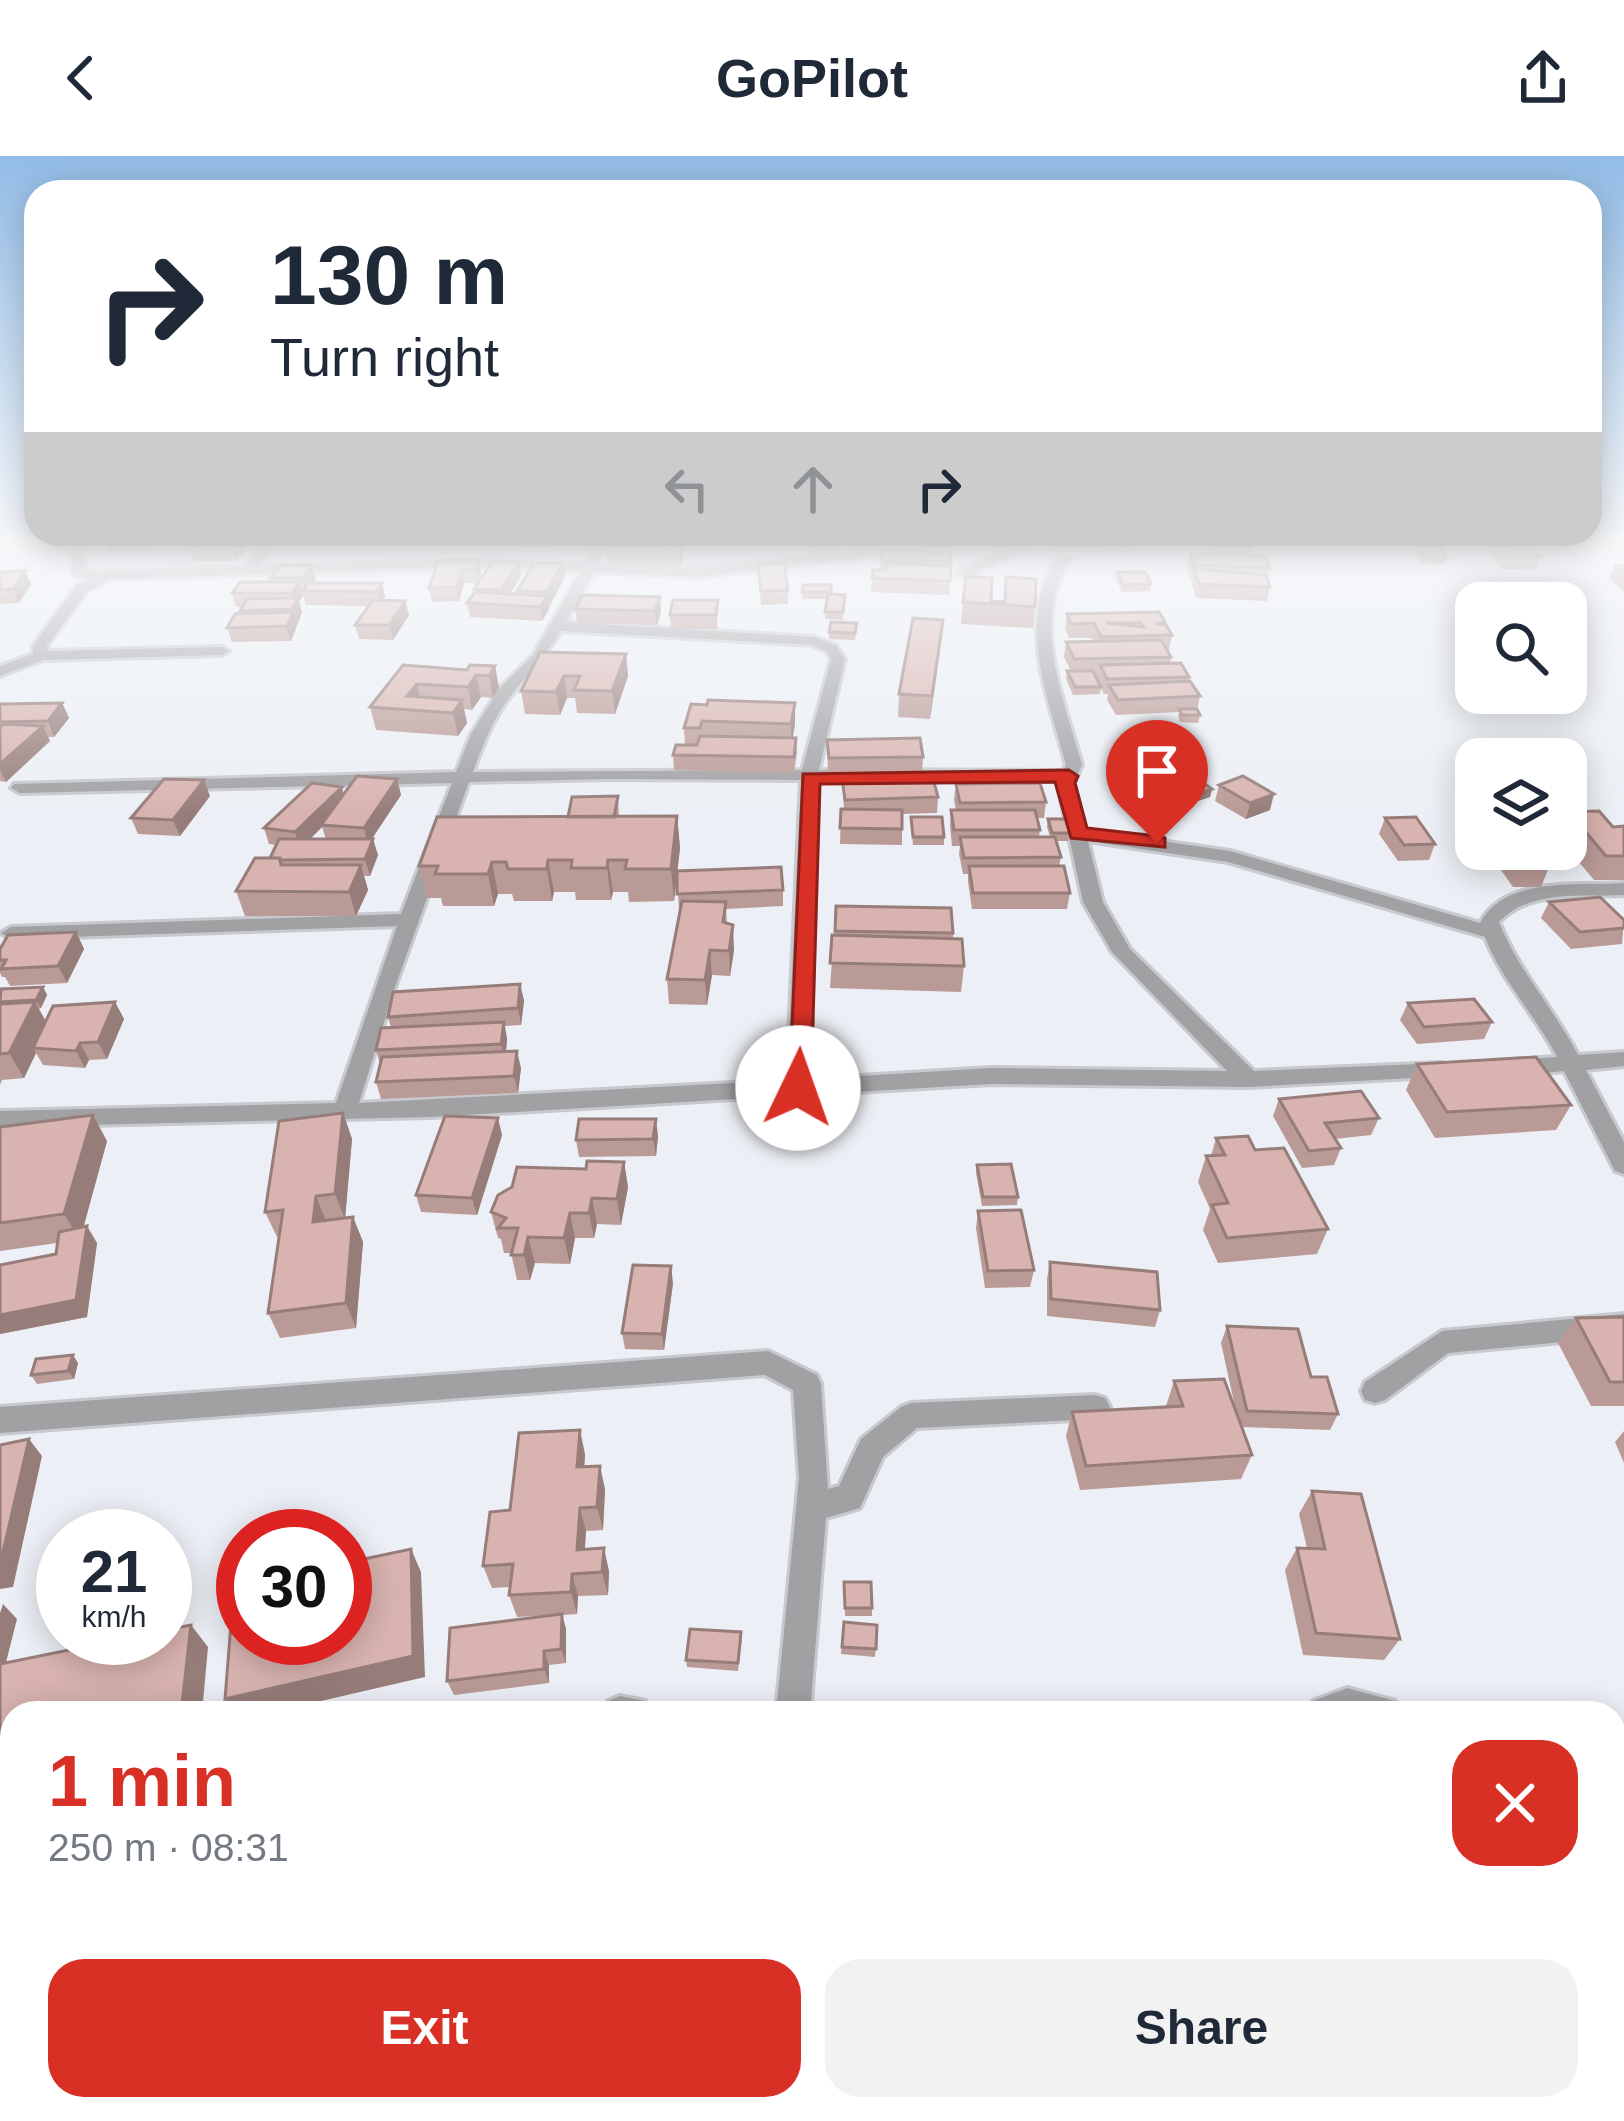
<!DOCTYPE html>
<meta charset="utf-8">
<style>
body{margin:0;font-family:Arial,sans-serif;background:#f2f2f3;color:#1f2937;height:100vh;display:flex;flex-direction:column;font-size:45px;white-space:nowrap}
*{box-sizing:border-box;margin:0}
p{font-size:39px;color:#747a83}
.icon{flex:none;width:66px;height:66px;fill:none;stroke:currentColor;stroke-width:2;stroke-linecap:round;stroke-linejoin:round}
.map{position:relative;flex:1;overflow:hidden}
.panel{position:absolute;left:0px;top:1545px;width:1626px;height:420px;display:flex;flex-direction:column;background:#fff;border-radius:36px 36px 0 0;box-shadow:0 6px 30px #0003}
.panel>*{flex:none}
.guide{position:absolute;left:24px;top:24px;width:1578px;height:366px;border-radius:36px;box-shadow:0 6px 30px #0003;background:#fff;color:#1f2937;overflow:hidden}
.tools{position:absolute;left:1455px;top:426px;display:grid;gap:24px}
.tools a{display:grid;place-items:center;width:132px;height:132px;border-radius:24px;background:#fff;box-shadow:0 6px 30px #0003;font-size:60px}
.speed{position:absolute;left:36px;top:1353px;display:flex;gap:24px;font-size:60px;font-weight:700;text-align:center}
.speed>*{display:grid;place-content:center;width:156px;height:156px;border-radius:50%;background:#fff;box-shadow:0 6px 30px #0003;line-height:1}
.speed small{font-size:30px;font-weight:400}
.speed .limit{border:18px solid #d22;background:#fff;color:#111}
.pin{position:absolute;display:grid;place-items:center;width:102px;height:102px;color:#fff;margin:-123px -51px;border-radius:50% 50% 50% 0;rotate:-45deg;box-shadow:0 0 12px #0007}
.pin .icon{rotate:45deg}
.me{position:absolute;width:132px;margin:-66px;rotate:3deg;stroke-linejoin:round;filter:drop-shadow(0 0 9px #0008)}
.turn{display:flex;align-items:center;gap:42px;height:252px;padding:0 48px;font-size:54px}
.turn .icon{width:156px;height:156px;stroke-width:2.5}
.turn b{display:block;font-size:84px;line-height:102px}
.lanes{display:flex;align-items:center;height:114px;padding:0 48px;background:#0003;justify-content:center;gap:60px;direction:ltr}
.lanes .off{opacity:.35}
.round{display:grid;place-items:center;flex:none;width:126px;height:126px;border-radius:36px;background:#f2f2f3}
.head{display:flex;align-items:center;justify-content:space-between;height:204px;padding:0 48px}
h1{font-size:72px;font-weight:600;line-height:90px;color:#d93025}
.cta{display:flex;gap:24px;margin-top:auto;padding:24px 48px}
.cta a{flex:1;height:138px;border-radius:36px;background:#d93025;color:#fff;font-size:48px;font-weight:600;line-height:138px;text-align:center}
.cta a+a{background:#f2f2f3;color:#1f2937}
header{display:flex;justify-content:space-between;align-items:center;height:156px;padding:0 48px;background:#fff;font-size:54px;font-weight:600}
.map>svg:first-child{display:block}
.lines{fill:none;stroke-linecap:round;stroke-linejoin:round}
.minor-casing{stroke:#c6c9ce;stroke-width:6}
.minor{fill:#a1a1a4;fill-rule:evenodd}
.wall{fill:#ba9a96;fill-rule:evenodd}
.shaded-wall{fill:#977d7a}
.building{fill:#d8b3af;stroke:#977d7a;stroke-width:3;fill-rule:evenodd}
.route{fill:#d93025;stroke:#8d1f18;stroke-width:3}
</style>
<header><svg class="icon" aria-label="back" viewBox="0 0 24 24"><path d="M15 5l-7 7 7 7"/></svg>GoPilot<svg class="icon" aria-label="share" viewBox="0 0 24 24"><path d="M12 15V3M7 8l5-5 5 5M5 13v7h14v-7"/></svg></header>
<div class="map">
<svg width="1624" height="1965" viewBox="0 0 1624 1965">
<rect width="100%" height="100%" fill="#eceff5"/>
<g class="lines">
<defs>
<path id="minor" d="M265 383H278L260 411 486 403 585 408 593 383H605L598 408 697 413 954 383H1212L1117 393 1028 391 965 422 958 418 960 415 1009 391 963 390 697 421 594 416 566 466 814 481 836 489 845 503 819 614 1063 615 1066 609C1049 544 1013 459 1060 400H1070L1072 403C1028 461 1065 546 1082 609L1074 627 1085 674 1230 695 1480 767C1504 720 1579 730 1624 727V739C1583 741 1530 733 1499 766 1518 814 1554 853 1578 899L1624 896V910L1586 914 1624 986V1018L1615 1015 1564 915 1513 920 1502 912 1513 904 1557 901C1536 860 1500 822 1485 781L1228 706 1088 685 1103 746 1130 793 1254 915 1442 907 1453 915 1450 920 1248 931 991 928 430 961 0 971V955L336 947 397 770 11 783 1 777 11 771 401 758 452 627 20 637 11 632 14 628 456 616 471 578 499 533 533 499 581 415 486 411 112 423 87 435 47 490 48 495 222 491 229 495 222 499 43 504 0 520V510L33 498V490L77 429 90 424 73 419 71 397 78 389 89 392 84 398 86 415 96 416 246 411ZM561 475 812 489 826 495 831 503 802 614 473 616C483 588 494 560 513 537 530 515 547 499 561 475ZM608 623 801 624 787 924 359 947 395 831 469 626ZM818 624 1057 625 1083 746 1112 796 1227 915 991 912 810 923Z
M765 383H799L840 392 834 396Z
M1413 383H1518L1512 387H1419Z
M1605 383H1624V388Z
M1624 1158V1180L1448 1197 1385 1244 1375 1247 1365 1244 1361 1235 1365 1226 1442 1175Z
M768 1195 817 1219 821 1228 828 1333 839 1330 861 1283 901 1251 911 1247 1095 1239 1105 1242 1110 1251 1105 1260 1095 1263 917 1272 883 1301 860 1352 826 1362 810 1557H776L799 1322 793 1234 765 1219 0 1277V1251Z
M1347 1532 1395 1545 1400 1557H1308L1313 1545Z
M620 1540 645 1545 650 1557H603L608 1545Z
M1614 1572 1624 1573V1609L1614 1608Z
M12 1663V1701L0 1705V1667Z
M732 1953H774L773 1965H731Z"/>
</defs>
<use href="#minor" class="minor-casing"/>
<use href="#minor" class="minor"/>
</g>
<path class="wall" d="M104 383H157L152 393 109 396Z
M203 383 254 384 236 405H194L190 392 204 385Z
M516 383H560L557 391H517Z
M1211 383H1247L1253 390 1251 400 1270 412 1267 423 1270 431 1267 445 1196 442 1187 411 1190 398 1215 399 1209 393Z
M1491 383H1526L1541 400 1536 414 1502 413 1487 394Z
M682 387 683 401 679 411 608 409 607 395Z
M1416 389 1447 401 1445 408 1421 407 1413 396Z
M881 394 951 406 949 439 871 436 873 414H880Z
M479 403 481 417 479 427 519 406 521 420 510 438 517 439V435L563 407 565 421 542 465 470 461 467 447 475 437 474 433 478 427H464L459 445 432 446 429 432Z
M758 408 788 434V448L761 449Z
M1615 408H1624V436L1609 422Z
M312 409 316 423 313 427H382L385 441 383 444 409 459 393 484 359 483 355 469 369 450 306 449 302 436 303 440 299 446 302 456 291 485 232 486 227 472 241 457 243 451H236L232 437 272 426 270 422Z
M0 416 31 428 19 447 0 448Z
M1117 416 1151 428 1150 435 1122 436 1116 423Z
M1006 421 1035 451 1033 472 961 468 963 446H1004Z
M803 429H831V439H845L843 464 825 463 827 443H802Z
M660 441 661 455 657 469 577 467 575 453Z
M718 444 717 473H671L670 459Z
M1067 458 1165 466V469L1172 479 1169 494H1167L1171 501 1170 507 1189 521 1188 525 1200 540 1197 554 1200 559 1198 567 1180 566 1178 560 1179 556 1116 559 1107 544 1108 538H1104L1101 532 1100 538 1073 539 1066 523 1067 515H1071L1064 501 1066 486 1094 485 1092 482H1069L1065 473ZM1106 467H1141L1144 471Z
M857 474 855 484 829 483V476Z
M941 485 930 563 898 561 899 538Z
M626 498 628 520 615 558 577 557 575 542H567L560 559 525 558 521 535Z
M403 509 467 514 495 510 499 532 493 542 481 541 472 554 464 553 467 567 458 580 376 574 370 551Z
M62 547 69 562 54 581H48L50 585 6 626 0 625V548Z
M795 547 793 582H796L797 597 794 617 674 614 673 599 685 589 684 572 691 548Z
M827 584 923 601 922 616 828 618Z
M842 622 938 641 937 657 902 658V689L840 688 841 653H844Z
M397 623 401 639 372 683 378 699 370 720H364L368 734 356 760H245L236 735 270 702 276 689 269 688 264 672 344 639ZM322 671 326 683H310Z
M1182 625 1212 633 1210 641 1198 645 1181 633Z
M956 628 1046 646 1044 662H1037L1040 674 1039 681H1050L1047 671 1048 663 1070 677 1068 685H1056L1061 701 1059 710 1070 737 1067 753H972L968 726V718H963L959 698 960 690H952L950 670 951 654H956L954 644Z
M1219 629 1270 654 1246 663 1215 645Z
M210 640 180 680 138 678 131 662Z
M618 640 619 661 677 660 680 692 677 715 783 734V750L726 753 727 767 734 794 730 820 712 819 707 849 669 848 667 823 680 755H679L677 719 674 745 629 746 628 736H613L611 744H576L575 736H554L552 745H514L512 738H498L494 750H443L441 742H427L419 710 568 661Z
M1566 656 1613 671 1624 670V724H1594L1573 699H1554L1541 731H1513L1486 693H1566Z
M911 661 944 681V689H913Z
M1385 662 1435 688 1429 704 1398 705 1379 678Z
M1549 746 1624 764 1622 788 1571 793 1541 762Z
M836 750 953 777V782L964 810 961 836 830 832Z
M76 776 84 793 67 827 10 830 5 821H2L0 817V793Z
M520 828 524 845 521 869 505 870 507 883 506 896 521 912 518 937 381 943 376 926 380 908 376 894 391 872 388 861Z
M43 831 47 839 41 852 39 853 46 866 115 846 124 863 107 903 89 904 85 912 43 909 36 897 24 922 2 924 0 929V835Z
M1408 847 1492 866 1484 883 1417 888 1400 864Z
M1417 908 1571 949 1556 974 1435 982 1406 934Z
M1279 943 1379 962 1371 979 1335 983 1341 992 1334 1009 1302 1012 1273 960Z
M343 957 352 983 345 1062 353 1061 363 1086 356 1172 280 1182 268 1157 279 1081H277L265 1056Z
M0 971 107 985 83 1071 97 1087 87 1161 0 1178V1109L56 1098 57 1087 0 1095Z
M502 979 477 1059 421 1056 416 1039Z
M658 980 656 1000 579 1001 576 984Z
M1216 982 1255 994 1328 1073 1317 1098 1218 1107 1203 1074 1210 1053 1198 1026 1206 1000H1211Z
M624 1006 628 1031 621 1069 597 1068 594 1082H575L570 1108 535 1107 530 1124H517L511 1097H504L501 1083 498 1082 491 1056 586 1013Z
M977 1009 1018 1041 1017 1049 982 1050 976 1017Z
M978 1055 1034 1114 1030 1131 985 1132 976 1072Z
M1050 1106 1160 1154 1155 1171 1047 1160V1123Z
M673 1127 664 1194 625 1193 622 1177Z
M1624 1161V1250H1591L1558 1187 1576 1162Z
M1227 1170 1311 1221 1338 1258 1330 1274 1241 1271 1252 1299 1241 1323 1080 1334 1066 1280 1072 1256 1166 1250 1174 1225 1237 1260 1221 1187Z
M78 1207 74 1223 37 1228 31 1219Z
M1624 1275V1307L1615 1286Z
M585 1298 584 1311 605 1333 603 1374 586 1375 585 1393 609 1415 608 1439 578 1440 577 1458 562 1459 566 1473V1507L549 1509V1527L454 1539 447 1525 553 1459 517 1461 509 1439 510 1431 492 1432 483 1410 510 1354Z
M1312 1335 1400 1483 1384 1504 1303 1499 1285 1414 1297 1392H1307L1299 1358Z
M844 1426 872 1452V1460H845Z
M844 1466 877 1469 875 1501 841 1498Z
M742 1483 738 1515 687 1511 686 1504Z
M1614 1687 1624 1688V1815L1614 1783Z
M1407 1953H1548L1551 1965H1409Z
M1582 1953H1614L1624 1965H1585Z"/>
<path class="shaded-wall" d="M239 383H254L236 405 232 392Z
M682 387 683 401 679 411 678 398Z
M479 403 481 417 479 427 476 413Z
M519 406 521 420 503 448 501 434Z
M563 407 565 421 549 451 547 436Z
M312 409 316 423 306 436 302 422Z
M462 414 464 427 459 445 457 431Z
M25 415 31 428 19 447 13 433Z
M299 426 303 440 299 446 302 456 291 485 286 470 295 447 292 437Z
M382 427 385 441 380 450 377 436Z
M547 440 549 454 542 465 540 451Z
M660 441 661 455 657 469 655 455Z
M405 445 409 459 393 484 389 469Z
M943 464 941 485 930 563 932 540Z
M626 498 628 520 615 558 612 535Z
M495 510 499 532 493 542 489 520Z
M476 519 481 541 472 554 468 531Z
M564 520 567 542 560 559 556 536Z
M417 528 422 551 407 540Z
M462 544 467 567 458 580 453 557Z
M62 547 69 562 54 581 48 565Z
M795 547V569L791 591V568Z
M43 570 50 585 6 626 0 614V608Z
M397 623 401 639 368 688 364 672Z
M204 624 210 640 180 680 173 664Z
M342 631 346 647 300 693 295 676Z
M1212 633 1210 641 1198 645 1200 637Z
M1274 638 1270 654 1246 663 1250 647Z
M677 660 680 692 674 745 671 713Z
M373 683 378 699 370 720 365 703Z
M548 704 554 736 552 745 547 713Z
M608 704 613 736 611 744 607 712Z
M492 706 498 738 494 750 488 718Z
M361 709 368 734 356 760 349 736Z
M733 769 734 794 730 820 729 795Z
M76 776 84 793 67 827 58 810Z
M710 794 712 819 707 849 705 824Z
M520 828 524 845 521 869 518 852Z
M43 831 47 839 41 852 36 844Z
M35 846 49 871 33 892 36 897 24 922 9 897Z
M115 846 124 863 107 903 98 886Z
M504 866 507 883 505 905 501 888Z
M80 887 89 904 85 912 76 895Z
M517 895 521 912 518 937 514 920Z
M343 957 352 983 345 1063 335 1038Z
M93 959 107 985 80 1084 64 1058Z
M498 962 502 979 477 1059 472 1042Z
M656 963 658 980 656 1000 653 983Z
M624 1006 628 1031 621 1069 617 1043Z
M316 1040 326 1065 313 1066Z
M592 1042 597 1068 594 1082 589 1057Z
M570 1057 575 1082 570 1108 564 1082Z
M353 1061 363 1086 356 1172 346 1147Z
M87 1070 97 1087 87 1161 0 1178V1159Z
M528 1081 535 1107 530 1124 524 1099Z
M671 1110 673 1127 664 1194 662 1178Z
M73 1199 78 1207 74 1223 68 1215Z
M580 1274 585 1298 583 1335 577 1311Z
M29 1283 42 1300 13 1431 0 1433V1409Z
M600 1310 605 1333 603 1374 597 1351Z
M580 1352 586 1375 583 1417 577 1394Z
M604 1392 609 1415 608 1439 602 1416Z
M411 1393 421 1416 425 1521 269 1557H236L225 1543Z
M572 1418 578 1440 577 1458 571 1436Z
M3 1448 17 1463 0 1530V1457Z
M562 1458 566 1473V1507L561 1493Z
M191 1469 208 1491 202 1557H181Z
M544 1495 549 1509V1527L544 1513Z
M12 1609V1634L0 1636V1612Z"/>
<path class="building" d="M206 383H239L232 392H190Z
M1216 383H1247L1253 390 1223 391Z
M1494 383H1526L1541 400H1508Z
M611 385 682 387 678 398 607 395Z
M1416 389 1440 390 1447 401 1423 400Z
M881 394 951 396V406L880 404Z
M1190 398 1265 400 1270 412 1194 409Z
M479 403 476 413 462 414 457 431 429 432 438 405Z
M493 405 519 406 501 434 474 433Z
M534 407H563L547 436 517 435Z
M784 407 788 434 761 435 758 408Z
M886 407 951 410 950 425 872 422 873 414H885Z
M281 409H312L302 422H270Z
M1194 413 1266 419 1270 431 1199 428Z
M25 415 13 433 0 434V416Z
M1117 416H1145L1151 428 1123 429Z
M966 420 992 422 991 445 1005 446 1006 421 1036 423 1035 451 963 446Z
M240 426H299L292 437H232Z
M308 427H382L377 436 302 435Z
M803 429H831V436H802Z
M475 436 547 440 540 451 467 447Z
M828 438 845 439 843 456H825Z
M582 439 660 441 655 455 575 453Z
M298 442 292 453 240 455 247 443Z
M373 444 405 445 389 469H355Z
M673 444H718L716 459H670Z
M294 456 286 470 227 472 235 458Z
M1159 456 1165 466 1156 468 1166 469 1172 479 1101 481 1094 467 1071 468 1067 458ZM1106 467H1141L1144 471Z
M913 462 943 464 932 540 899 538Z
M831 466 857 467 855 477 829 476Z
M1161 484 1171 501 1074 503 1066 486Z
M540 496 626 498 612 535 574 534 580 520H564L556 536 521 535Z
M1181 507 1189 521 1107 523 1100 509Z
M403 509 467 514 470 509 495 510 489 520 476 519 468 531 417 528 407 540 462 544 453 557 370 551Z
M1067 515H1093L1101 531H1075Z
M1190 525 1200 540 1118 544 1109 529Z
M708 544 795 547 791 568 702 565 700 572H684L691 548 707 549Z
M62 547 48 565 0 566V548Z
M1179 553H1197L1200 559H1182Z
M4 568 43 570 0 608V571Z
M700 580 796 582 794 601 673 599 676 589H697Z
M920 582 923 601 829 602 827 584Z
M932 619 938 641 845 644 842 622Z
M1192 619 1212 633 1200 637 1182 625Z
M357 620 397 623 364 672 321 669Z
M1243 620 1274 638 1250 647 1219 629Z
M164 623 204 624 173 664 131 662Z
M312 627 342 631 295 676 264 672Z
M1040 627 1046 646 960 647 956 628Z
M618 640 614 661H568L572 641Z
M841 653 902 654V673L840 672Z
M951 654H1035L1040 674H954Z
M1599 655 1613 671 1624 670V700H1606L1585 675H1566V656Z
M677 660 671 713H625L627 704H608L607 712H571L572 704H548L547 713H508L506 706H492L488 718H435L438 710H419L437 661Z
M911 661H942L944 681H913Z
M1416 661 1435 688 1404 689 1385 662Z
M1048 663H1066L1070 677H1052Z
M960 681H1055L1061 701 964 702Z
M279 683H373L365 703 280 704V702H270Z
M1514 693H1553L1556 696H1544L1553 706 1524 707Z
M255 702H280L281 709H361L349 736 236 735Z
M969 710H1064L1070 737H973Z
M781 711 783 734 677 738V715Z
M1600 741 1624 764V772L1580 776 1549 746Z
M682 745 726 746 723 766 733 769 729 795 710 794 705 824 667 823Z
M836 750 951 752 953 777 835 775Z
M76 776 58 810 1 813 6 804H0V793L8 779Z
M832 779 962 783 964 810 830 807Z
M520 828 518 852 388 861 393 836Z
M43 831 36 844 0 846 1 833Z
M1474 843 1492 866 1424 871 1408 847Z
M35 846 9 897 0 898V848Z
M115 846 98 886 80 887 76 895 33 892 53 850Z
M504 866 501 888 376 894 381 872Z
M517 895 514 920 376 926 382 901Z
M1536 901 1571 949 1447 956 1417 908Z
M1361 935 1379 962 1325 967 1341 992 1309 995 1279 943Z
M343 957 335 1038 316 1040 313 1066 353 1061 346 1147 268 1157 283 1054 265 1056 279 965Z
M93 959 64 1058 0 1067V971Z
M445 960 498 962 472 1042 416 1039Z
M579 963H656L653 983 576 984Z
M1248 980 1255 994 1284 992 1328 1073 1227 1082 1212 1049 1228 1047 1206 1000 1225 999 1216 982Z
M587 1005 624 1006 617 1043 592 1042 589 1057H570L564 1082 528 1081 524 1099H511L518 1072H498L506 1062 491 1056 498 1039 512 1031 517 1011 586 1013Z
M1011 1008 1018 1041H983L977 1009Z
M1021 1054 1034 1114 988 1115 978 1055Z
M87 1070 76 1144 0 1159V1109L56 1098 59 1076Z
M1050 1106 1157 1116 1160 1154 1051 1143Z
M633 1109 671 1110 662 1178 622 1177Z
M1624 1161V1226H1610L1576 1162Z
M1227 1170 1298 1173 1311 1221H1327L1338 1258 1247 1255Z
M73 1199 68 1215 31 1219 36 1203Z
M1224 1223 1252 1299 1086 1310 1072 1256 1183 1250 1174 1225Z
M580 1274 577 1311 600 1310 597 1351 580 1352 577 1394 604 1392 602 1416 572 1418 571 1436 509 1439 513 1408 483 1410 490 1356 510 1354 519 1277Z
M29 1283 0 1409V1289Z
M1312 1335 1361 1338 1400 1483 1316 1477 1297 1392 1325 1393Z
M411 1393 413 1500 225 1543 234 1430 243 1428V1482H345V1407Z
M844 1426H871L872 1452H845Z
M562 1458 561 1493 544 1495V1513L447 1525 450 1472Z
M844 1466 877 1469 876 1493 842 1491Z
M191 1469 181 1557H12V1609L0 1612V1508L128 1482H165V1474Z
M690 1473 741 1476 738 1507 686 1504Z
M1614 1687 1624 1688V1718Z
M1614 1909 1624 1910V1965H1606L1602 1953H1614Z
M1430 1953H1548L1551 1965H1433Z"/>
<linearGradient id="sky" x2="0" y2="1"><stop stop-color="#92bce6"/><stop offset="0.58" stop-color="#f6f8fa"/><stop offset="1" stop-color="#f6f8fa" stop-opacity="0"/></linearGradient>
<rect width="1624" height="658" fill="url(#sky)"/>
<path class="route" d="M1069 614 1078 620 1075 627 1087 672 1157 680 1165 682V691L1071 682 1055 626 820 628 811 932 807 939H789L803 618Z"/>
</svg>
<div class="tools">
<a><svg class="icon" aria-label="search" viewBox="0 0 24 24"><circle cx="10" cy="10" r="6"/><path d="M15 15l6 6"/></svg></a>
<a><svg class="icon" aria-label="layers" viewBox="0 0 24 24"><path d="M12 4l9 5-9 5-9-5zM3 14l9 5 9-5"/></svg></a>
</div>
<div class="speed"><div>21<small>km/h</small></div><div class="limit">30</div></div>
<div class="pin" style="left:1157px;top:687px;background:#d93025"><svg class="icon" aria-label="arrive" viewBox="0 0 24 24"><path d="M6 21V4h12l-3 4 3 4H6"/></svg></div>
<svg class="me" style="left:798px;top:932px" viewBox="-20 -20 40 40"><circle r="19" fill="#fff"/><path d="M0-13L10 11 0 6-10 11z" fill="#d93025"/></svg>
<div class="guide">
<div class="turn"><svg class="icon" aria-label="right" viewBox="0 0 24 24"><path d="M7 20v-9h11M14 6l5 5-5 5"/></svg><div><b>130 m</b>Turn right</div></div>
<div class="lanes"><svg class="icon off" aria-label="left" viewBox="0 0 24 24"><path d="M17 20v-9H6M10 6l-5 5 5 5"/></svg><svg class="icon off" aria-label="ahead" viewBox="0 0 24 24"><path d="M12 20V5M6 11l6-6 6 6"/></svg><svg class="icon" aria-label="right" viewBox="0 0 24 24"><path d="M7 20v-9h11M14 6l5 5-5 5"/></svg></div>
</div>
<section class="panel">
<div class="head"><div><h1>1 min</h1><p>250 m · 08:31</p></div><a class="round" style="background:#d93025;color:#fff"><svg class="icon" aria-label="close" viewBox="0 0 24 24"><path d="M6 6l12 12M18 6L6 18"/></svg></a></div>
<div class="cta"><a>Exit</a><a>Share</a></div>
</section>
</div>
